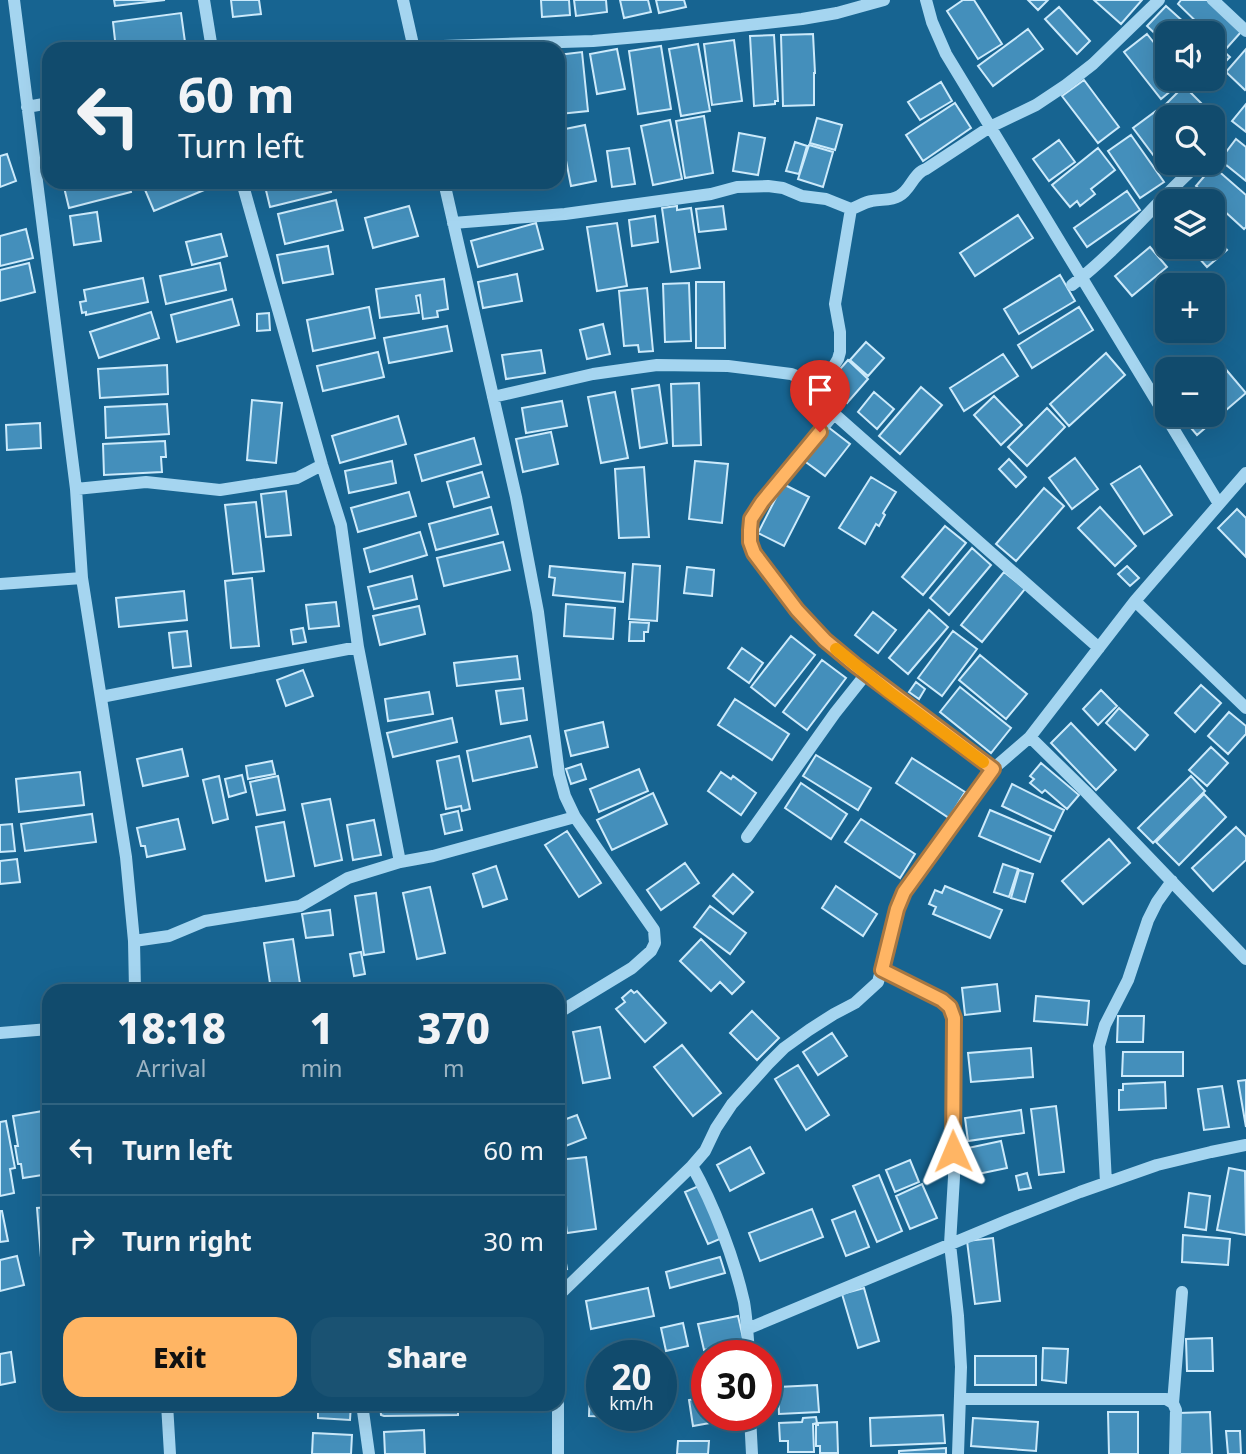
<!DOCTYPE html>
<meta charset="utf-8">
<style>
body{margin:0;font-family:"Noto Sans",sans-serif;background:#1a5272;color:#f1f3f6;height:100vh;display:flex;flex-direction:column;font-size:26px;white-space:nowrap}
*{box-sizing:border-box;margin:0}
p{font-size:23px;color:#9cb3c2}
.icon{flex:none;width:38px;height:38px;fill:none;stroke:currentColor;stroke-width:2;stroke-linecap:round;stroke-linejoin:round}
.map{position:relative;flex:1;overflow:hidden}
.panel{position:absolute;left:42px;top:984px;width:523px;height:427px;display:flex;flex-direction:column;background:#114b6d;border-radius:21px;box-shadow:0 7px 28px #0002,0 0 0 2px #306380}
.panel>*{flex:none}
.banner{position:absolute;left:42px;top:42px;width:523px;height:147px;border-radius:21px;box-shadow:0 7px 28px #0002,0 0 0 2px #306380;background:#114b6d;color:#f1f3f6;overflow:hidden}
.fabs{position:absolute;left:1155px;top:21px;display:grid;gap:14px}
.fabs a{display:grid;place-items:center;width:70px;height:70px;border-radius:14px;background:#114b6d;box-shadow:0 7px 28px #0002,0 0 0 2px #306380;font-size:35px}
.speed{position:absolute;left:586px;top:1340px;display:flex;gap:14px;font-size:35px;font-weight:700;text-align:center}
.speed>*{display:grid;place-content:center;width:91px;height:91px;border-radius:50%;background:#114b6d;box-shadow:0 7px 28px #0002,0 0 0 2px #306380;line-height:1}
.speed small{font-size:18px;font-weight:400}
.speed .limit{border:10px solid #d22;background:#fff;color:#111}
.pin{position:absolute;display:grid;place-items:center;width:60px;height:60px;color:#fff;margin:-72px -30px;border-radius:50% 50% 50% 0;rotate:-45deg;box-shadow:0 0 7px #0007}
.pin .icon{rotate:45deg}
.me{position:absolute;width:77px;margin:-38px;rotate:359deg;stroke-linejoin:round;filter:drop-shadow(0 0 5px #0008)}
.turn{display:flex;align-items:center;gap:24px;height:147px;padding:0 21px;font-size:32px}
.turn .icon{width:91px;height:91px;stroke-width:2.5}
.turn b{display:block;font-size:49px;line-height:60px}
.eta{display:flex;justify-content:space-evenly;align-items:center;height:119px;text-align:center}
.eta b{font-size:42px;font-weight:800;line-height:49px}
.cta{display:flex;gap:14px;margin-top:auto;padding:14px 21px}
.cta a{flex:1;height:80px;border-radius:21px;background:#ffb564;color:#111;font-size:28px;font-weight:800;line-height:80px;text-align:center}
.cta a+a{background:#1a5272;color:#f1f3f6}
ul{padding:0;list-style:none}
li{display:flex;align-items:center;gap:21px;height:91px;padding:0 21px;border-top:2px solid #306380}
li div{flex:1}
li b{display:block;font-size:26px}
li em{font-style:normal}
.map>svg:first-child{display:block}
.building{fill:#448fbb;stroke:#cceafb;stroke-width:2}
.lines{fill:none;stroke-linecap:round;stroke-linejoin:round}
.minor{stroke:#a5d5f0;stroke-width:12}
.route-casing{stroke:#a67641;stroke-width:18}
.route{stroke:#ffb564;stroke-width:12}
.slow{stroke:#f59e0b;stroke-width:12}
</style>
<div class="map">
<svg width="1246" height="1454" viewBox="0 0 1246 1454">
<rect width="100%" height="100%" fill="#176491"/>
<path class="building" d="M114 0H165L115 6Z
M231 0H259L261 14 233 17Z
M541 0H569L570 15 542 17Z
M574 0H606L607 12 576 16Z
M620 0H648L651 12 624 18Z
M656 0H684L686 7 659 13Z
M963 0H974L1002 44 978 59 947 11Z
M1028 0H1048L1038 10Z
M1094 0H1142L1121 24Z
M1181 0H1207L1241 32 1225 50 1213 38V33H1208L1178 4Z
M1166 6 1196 33H1167V45L1147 26Z
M1059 7 1090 41 1077 54 1045 19Z
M181 13 185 42 132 49H116L113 22Z
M1028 29 1043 49 993 86 978 66Z
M813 34 815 73H814V105L783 106 781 35Z
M1147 34 1167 59V79H1183L1184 80 1161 99 1124 52Z
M774 35 778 101H775V104L754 106 750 36Z
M734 40 742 101 712 105 704 44Z
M698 44 710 111 681 116 669 49Z
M661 46 671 109 638 114 629 51Z
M617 49 625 89 597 94 590 54Z
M1221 49 1230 57 1217 70 1213 65V57Z
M1246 49V89L1245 90 1226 72Z
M582 52 588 111 560 114 558 55Z
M1084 80 1119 127 1098 143 1062 96Z
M941 82 952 101 920 120 908 102Z
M1184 86 1222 124 1213 133V117H1172L1162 108Z
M955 103 971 128 923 161 906 135Z
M1246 104V132L1232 121Z
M1156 111 1167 126V163H1178L1166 172 1133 128Z
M704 116 713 173 685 178 676 121Z
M817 118 842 125 835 150 810 143Z
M670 120 682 179 653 185 641 126Z
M585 125 596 181 571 186 560 130Z
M739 133 765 138 758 175 733 171Z
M1131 135 1164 182 1140 198 1108 151Z
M1236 139 1246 147V181L1220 160Z
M1059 140 1075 162 1049 181 1033 159Z
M795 142 807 146 799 174 786 171Z
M809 145 833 152 823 187 798 179Z
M629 148 635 184 612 187 607 151Z
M1098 148 1115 170 1091 189 1095 194 1080 206 1077 201 1070 207 1052 185Z
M7 154 16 181 0 187V156Z
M1215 168 1246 195V227L1244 229 1222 209 1225 206 1218 199 1215 202 1196 186 1207 173 1209 175Z
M68 182H129L131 192 69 208 63 183Z
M151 182H221V183L154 211 143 185Z
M264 182H329L331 192 270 207Z
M1127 191 1140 210 1087 247 1074 228Z
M336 200 343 230 285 244 278 214Z
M409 206 418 236 373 248 365 218Z
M677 206V210L691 208 700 268 671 272 662 208Z
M723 206 726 229 699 232 696 209Z
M97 212 101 241 74 245 70 216Z
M1018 215 1033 238 975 276 960 253Z
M655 216 658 242 632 246 629 220Z
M536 223 543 249 478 267 471 241Z
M617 223 627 286 597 291 587 227Z
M26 229 33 258 0 266V236Z
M221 234 227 256 192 265 186 242Z
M1213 234 1227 250 1207 267 1189 247H1213Z
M328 246 333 274 283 283 277 255Z
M1150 247 1167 267 1132 296 1115 276Z
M29 263 35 292 0 301V270Z
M220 263 226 290 166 304 160 276Z
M517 274 522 301 483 308 478 282Z
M1060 275 1075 301 1019 334 1004 309Z
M143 278 148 302 86 315V312L82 313 80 302 86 301 84 290Z
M444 279 448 309 437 311 438 317 423 319 420 295 416 296 419 313 380 318 376 289Z
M696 282H724L725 348H696Z
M689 283 691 341 665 342 663 284Z
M647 288 653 351 639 352 638 345 624 346 619 291Z
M232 299 239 325 177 342 171 315Z
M369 307 375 338 313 351 307 320Z
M1079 307 1093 330 1032 368 1018 345Z
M151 312 159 338 99 358 90 332Z
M269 313 270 330 257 331V314Z
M603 324 610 354 587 359 580 330Z
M447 326 452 351 389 363 384 338Z
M866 342 884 358 868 376 850 360Z
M541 350 545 373 506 379 502 355Z
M378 352 384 377 323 391 317 366Z
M1106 353 1125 375 1069 426 1050 404Z
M1003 354 1018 376 964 411 950 388Z
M848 360 868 379 847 403 826 385Z
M167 365 168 394 100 398 98 369Z
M1223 366 1246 393 1197 435 1180 415H1213V375Z
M699 383 701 445 673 446 671 384Z
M659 385 667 443 640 448 632 389Z
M921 387 942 405 900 454 879 436Z
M615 392 628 458 601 463 588 397Z
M874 392 894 409 877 429 858 412Z
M994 396 1022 425 1001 445 974 415Z
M252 400 282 403 276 463 247 460Z
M562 401 567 426 526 433 522 408Z
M167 404 169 434 106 438 105 407Z
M1047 408 1065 427 1027 466 1008 447Z
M398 416 406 444 340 463 332 436Z
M40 423 41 448 7 450 6 425Z
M828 427 850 444 825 476 803 460Z
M551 432 558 464 523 472 516 439Z
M474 438 481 464 422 481 415 455Z
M165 441 166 457H161L162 472 104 475 103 444Z
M1075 458 1098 489 1072 509 1049 478Z
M1009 459 1026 477 1016 487 999 469Z
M392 461 396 483 349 493 345 471Z
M695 461 728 464 722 523 689 519Z
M1140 466 1172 515 1144 534 1111 484Z
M644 467 649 537 619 538 615 469Z
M482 472 489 497 454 507 447 482Z
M871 477 896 492 883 513 885 515 879 526 876 524 865 544 839 528Z
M783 484 809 497 784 546 758 533Z
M1044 488 1064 506 1016 561 996 544Z
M286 491 291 535 266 537 261 494Z
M409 492 416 516 358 532 351 508Z
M256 502 264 571 233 574 225 505Z
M491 507 498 534 436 550 429 524Z
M1100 507 1136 546 1115 566 1078 528Z
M1237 509 1246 518V557L1218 528Z
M945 526 966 543 923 595 902 577Z
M420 532 427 555 370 572 364 549Z
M503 542 510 570 444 586 437 558Z
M972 548 991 565 949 615 930 598Z
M633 564 660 566 657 621 629 619Z
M550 566 625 573 623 602 553 595 555 578 549 577Z
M1127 566 1139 578 1130 586 1118 574Z
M687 567 714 570 712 596 684 593Z
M1004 572 1025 589 982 642 961 625Z
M412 576 417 599 374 609 368 587Z
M252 578 259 646 231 648 225 581Z
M184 591 187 620 119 627 116 598Z
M336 602 339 626 309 629 306 605Z
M566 604 615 608 613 639 564 636Z
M419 606 425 634 380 645 373 616Z
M929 610 948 627 908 674 889 658Z
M873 612 896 630 878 653 855 635Z
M630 622 649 623 648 632H644V641H629Z
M303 628 306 642 293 644 291 630Z
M187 631 191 666 173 668 169 633Z
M953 631 977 649 942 696 918 678Z
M791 636 815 655 775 706 751 687Z
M742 648 763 663 749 683 728 668Z
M980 655 1027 694 1006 719 959 680Z
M517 656 520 679 457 686 454 663Z
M822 660 846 678 807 730 783 712Z
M303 670 313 696 286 706 277 680Z
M916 682 925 689 919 699 909 692Z
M1201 685 1221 703 1195 732 1175 713Z
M960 687 1011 728 991 753 940 712Z
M523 688 527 720 501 724 496 691Z
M1101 690 1117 706 1098 725 1083 709Z
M429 692 433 714 388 721 385 699Z
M735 699 789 734 772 760 718 725Z
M1119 708 1148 735 1135 750 1106 723Z
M1229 712 1246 726V734L1228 754 1208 736Z
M452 718 457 742 393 757 387 733Z
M603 722 608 747 571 756 565 731Z
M1071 723 1116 770 1096 790 1051 743Z
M530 736 537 767 473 781 467 751Z
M1211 747 1228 763 1207 786 1189 770Z
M182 749 188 776 143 786 137 759Z
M816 755 871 788 858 810 803 776Z
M459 756 470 809 462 811 461 806 446 809 437 761Z
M912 758 965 792 949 818 896 783Z
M272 761 275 774 248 779 246 766Z
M1041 763 1079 795 1067 809 1045 790 1042 793 1030 783 1034 779 1030 776Z
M581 764 586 779 571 784 566 769Z
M639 769 648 791 599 812 590 789Z
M80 772 84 805 19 812 16 779Z
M721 772 731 779 733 776 756 793 741 815 708 791Z
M242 775 246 792 229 797 225 779Z
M219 776 228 819 213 823 203 780Z
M278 776 285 810 257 815 250 782Z
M1191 776 1205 791 1153 843 1138 828Z
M801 783 847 814 831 839 785 808Z
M1012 784 1064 810 1054 831 1002 806Z
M653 793 667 824 612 850 597 820Z
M1204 794 1226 817 1179 865 1156 842Z
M330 799 342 860 315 866 302 804Z
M990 810 1051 836 1040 862 979 836Z
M458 811 462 830 445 834 441 815Z
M92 814 96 842 25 851 21 824Z
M178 819 185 849 147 857 145 846H141L137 828Z
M861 819 915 854 900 878 845 842Z
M374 820 381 855 353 860 347 825Z
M284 822 294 876 266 881 256 827Z
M12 824 15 851 0 852V825Z
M1236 827 1246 837V860L1213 891 1192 868Z
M567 831 601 883 579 897 545 845Z
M1109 839 1130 863 1083 904 1062 881Z
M17 859 20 882 0 884V861Z
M685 863 699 883 661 910 647 890Z
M1003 864 1018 869 1009 897 994 892Z
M496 866 507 899 483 907 473 874Z
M1019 870 1033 874 1025 902 1011 898Z
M733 874 753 892 733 914 713 896Z
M836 886 877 914 863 936 822 908Z
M945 886 1002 910 990 938 933 914 936 907 929 904 935 890 942 893Z
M430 887 445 953 417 959 403 893Z
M376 893 384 952 364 955 355 896Z
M710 906 746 933 730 954 694 927Z
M330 910 333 935 306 938 302 914Z
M293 939 301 990H271L264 943Z
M701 939 744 982 732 994 720 982 711 991 680 961Z
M361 952 365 974 354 976 350 954Z
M997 984 1000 1011 965 1015 962 988Z
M631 990 634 993 637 991 666 1023 645 1042 616 1009 625 1002 622 998Z
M1036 996 1089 1001 1087 1025 1034 1021Z
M752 1011 779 1038 757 1060 730 1033Z
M1118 1016H1144L1143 1042H1117Z
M600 1027 610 1078 583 1083 573 1032Z
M832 1033 847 1056 818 1075 803 1052Z
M682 1045 721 1093 693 1116 654 1067Z
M1031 1048 1033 1077 971 1082 968 1053Z
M1123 1052H1183V1076H1122Z
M798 1065 829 1115 806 1130 775 1079Z
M1246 1080V1127L1238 1081Z
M1165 1082 1166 1108 1119 1110V1090H1123V1084Z
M1222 1086 1229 1127 1204 1130 1198 1089Z
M1056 1106 1064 1172 1039 1175 1031 1109Z
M1021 1110 1024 1133 968 1141 965 1118Z
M43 1111 49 1148V1156H47L49 1174 23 1178 21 1164H18L15 1146H18L13 1116Z
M577 1115 586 1138 558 1149V1122Z
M6 1121 15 1168 10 1169 14 1193 0 1196V1122Z
M1001 1141 1007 1168 973 1175 968 1148Z
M750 1147 764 1173 730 1191 717 1165Z
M586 1157 596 1229 567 1233 558 1160Z
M910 1160 919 1182 895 1192 886 1170Z
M1229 1168 1245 1171 1246 1235 1217 1230Z
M1027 1173 1031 1188 1019 1190 1016 1176Z
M879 1175 902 1231 877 1242 853 1186Z
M703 1184 727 1236 708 1244 685 1192Z
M922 1184 937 1218 910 1229 896 1196Z
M1189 1193 1210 1196 1206 1230 1185 1227Z
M49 1207V1270H42L37 1208Z
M812 1209 823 1237 760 1261 749 1233Z
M0 1211H2L8 1241 0 1242Z
M855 1211 869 1247 846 1256 832 1220Z
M1183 1235 1230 1239 1228 1265 1182 1262Z
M993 1238 1000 1301 975 1304 967 1241Z
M562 1240 567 1269 558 1270V1241Z
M17 1256 24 1285 0 1291V1260Z
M720 1257 725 1273 670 1288 666 1272Z
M648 1288 654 1316 591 1329 586 1301Z
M864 1288 879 1341 858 1348 842 1294Z
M738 1316 744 1342 704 1350 698 1324Z
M683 1323 688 1346 666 1351 661 1328Z
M1212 1338 1213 1371H1187L1186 1339Z
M1043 1348 1068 1349 1066 1383 1042 1380Z
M11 1352 15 1382 0 1385V1354Z
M975 1356H1036V1385H975Z
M707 1365V1393L702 1394 698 1367Z
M817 1385 819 1412 779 1414 778 1387Z
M590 1388H602V1416H655V1418L589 1416Z
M707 1397V1416L743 1417 693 1426 689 1400Z
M318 1404H351L350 1420 318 1418Z
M380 1404H458V1415L384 1416 381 1415Z
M1108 1412H1138V1454H1109Z
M1210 1412 1212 1454H1180L1178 1413Z
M943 1415 945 1443 871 1446 870 1418Z
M816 1417 817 1423 813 1424 814 1452H788V1441H780L779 1423 802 1422 803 1418Z
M973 1418 1038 1422 1036 1451 971 1446Z
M837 1422 838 1453H820V1446H816V1425H818V1423Z
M424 1430 425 1454H385L384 1432Z
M1226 1431H1240L1241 1454H1228Z
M313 1433 352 1435 351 1454H312Z
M678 1441H709L708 1454H677Z
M946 1448V1454H899V1451Z"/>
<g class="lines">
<path class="minor" d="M14 0 76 489 82 578 126 857 134 941 135 990
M204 0 212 49
M403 0 414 49
M926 0 932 22 946 54 1219 504
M1213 0 1246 31
M410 49 413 47 593 41 661 35 802 19 837 13 884 0
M27 107 49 103
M444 182 516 497 538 612 559 774 565 796 575 817 654 930 655 943 651 951 632 968 558 1013
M453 223 565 214 711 194 737 187 768 186 783 188 802 196 826 199 851 209
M1072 285C1117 251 1152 206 1194 168
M493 397 593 374 657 365 728 366 791 374 821 385
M834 414 762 502 751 519 750 530V542L754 553 797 610 825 640 866 674 993 769
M76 489 146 482 220 490 297 478 322 465
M0 584 82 578
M1135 601 1246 708
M358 647 400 862
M1099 648 823 404 820 399V389L838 359 840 352V332L835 304 851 209C858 207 864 202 872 201 881 199 891 201 899 196 911 190 913 173 926 169L990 127 1036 105 1066 85 1093 64 1159 0
M101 697 358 647 341 525 322 465 242 182
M1030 737 1086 792 1246 959
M747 837 835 713 866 674
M134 941 169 936 205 921 300 906 348 878 400 862 433 856 575 817
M882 970 942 1000 950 1007 954 1018 953 1098 954 1177 950 1244 958 1316 961 1367 958 1454
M0 1033 49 1029
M1106 1183 1099 1046 1105 1025 1128 980 1148 920 1157 902 1172 881
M558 1296 692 1166
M747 1329 1006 1221 1080 1192 1157 1165 1211 1152 1246 1145
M749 1356C748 1338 747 1320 744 1302 734 1258 714 1205 692 1166L705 1151 716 1128 732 1104 768 1064 784 1048 809 1030 834 1014 855 1003 878 982 897 909 904 892 993 769 1030 737 1135 601 1246 473
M960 1399H1166L1173 1403 1176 1410 1175 1454
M1173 1403 1182 1292
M167 1404 170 1454
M362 1404 369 1454
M750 1416 752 1454
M558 1454V1404"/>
</g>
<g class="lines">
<defs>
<path id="route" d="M820 432 762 502 751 519 750 530V542L754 553 797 610 825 640 855 665 993 769 904 892 897 909 882 970 942 1000 950 1007 954 1018 953 1151"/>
</defs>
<use href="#route" class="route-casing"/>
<use href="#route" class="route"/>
<path class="slow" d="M836 649 889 692 983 762"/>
</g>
</svg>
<div class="fabs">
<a><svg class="icon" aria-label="sound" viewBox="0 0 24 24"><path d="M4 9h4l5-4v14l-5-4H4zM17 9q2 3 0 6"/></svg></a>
<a><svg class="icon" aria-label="search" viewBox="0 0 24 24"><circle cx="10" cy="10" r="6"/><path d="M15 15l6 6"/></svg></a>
<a><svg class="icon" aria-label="layers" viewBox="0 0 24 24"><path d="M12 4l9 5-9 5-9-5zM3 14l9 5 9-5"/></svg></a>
<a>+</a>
<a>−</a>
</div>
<div class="speed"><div>20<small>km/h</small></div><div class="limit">30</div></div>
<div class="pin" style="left:820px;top:432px;background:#d93025"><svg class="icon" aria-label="arrive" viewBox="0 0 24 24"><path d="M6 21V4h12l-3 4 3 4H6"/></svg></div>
<svg class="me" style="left:953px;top:1151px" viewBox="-20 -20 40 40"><path d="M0-17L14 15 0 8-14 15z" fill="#ffb564" stroke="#fff" stroke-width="4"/></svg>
<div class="banner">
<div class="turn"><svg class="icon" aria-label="left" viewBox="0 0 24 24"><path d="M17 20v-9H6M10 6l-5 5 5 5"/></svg><div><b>60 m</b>Turn left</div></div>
</div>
<section class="panel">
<div class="eta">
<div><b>18:18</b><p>Arrival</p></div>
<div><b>1</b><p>min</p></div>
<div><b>370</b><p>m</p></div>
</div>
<ul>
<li><svg class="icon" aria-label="left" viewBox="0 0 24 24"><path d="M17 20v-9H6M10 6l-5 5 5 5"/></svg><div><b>Turn left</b></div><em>60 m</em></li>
<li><svg class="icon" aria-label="right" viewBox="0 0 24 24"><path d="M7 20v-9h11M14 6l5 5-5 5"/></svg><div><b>Turn right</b></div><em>30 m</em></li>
</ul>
<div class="cta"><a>Exit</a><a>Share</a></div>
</section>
</div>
